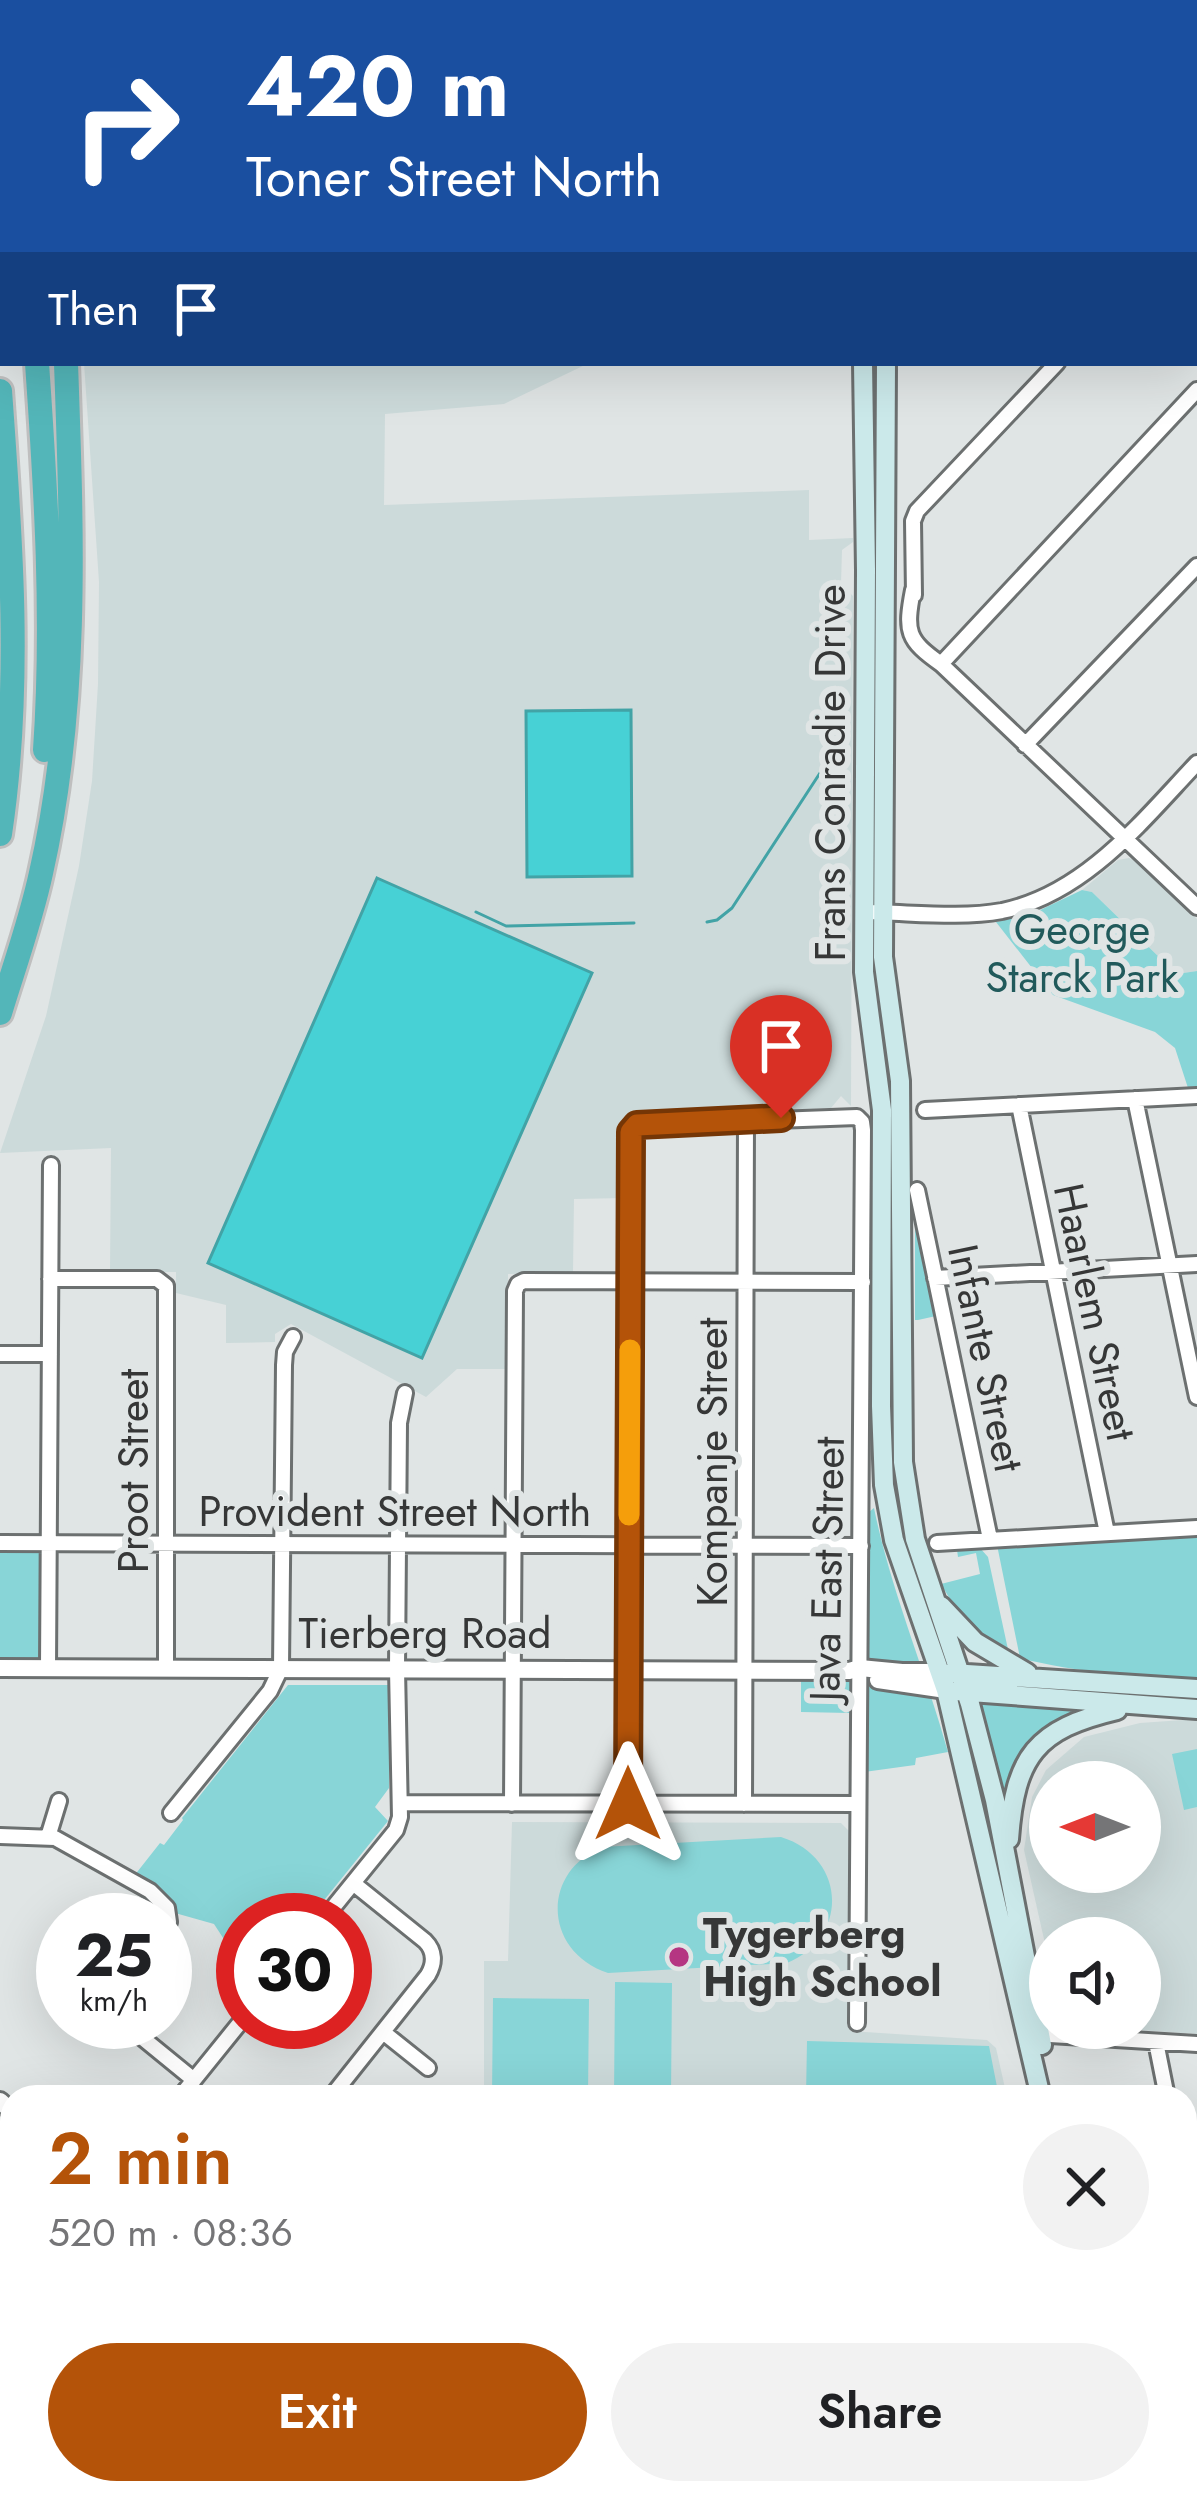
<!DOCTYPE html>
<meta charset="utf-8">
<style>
body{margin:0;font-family:Jost,sans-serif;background:#f2f2f2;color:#202124;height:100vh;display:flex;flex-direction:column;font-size:45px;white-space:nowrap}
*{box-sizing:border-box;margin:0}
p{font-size:39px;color:#757577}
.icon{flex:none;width:66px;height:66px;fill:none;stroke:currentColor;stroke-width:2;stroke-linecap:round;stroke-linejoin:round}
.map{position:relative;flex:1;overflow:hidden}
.details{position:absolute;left:0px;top:2085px;width:1197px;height:420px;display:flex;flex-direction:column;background:#fff;border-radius:36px 36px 0 0;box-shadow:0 12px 48px #0002}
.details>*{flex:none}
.guide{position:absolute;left:0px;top:0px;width:1197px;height:366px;box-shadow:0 12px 48px #0002;background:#1a4fa0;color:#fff;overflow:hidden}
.needle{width:78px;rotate:270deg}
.controls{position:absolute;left:1029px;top:1761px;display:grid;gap:24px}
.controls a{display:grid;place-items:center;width:132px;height:132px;border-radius:50%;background:#fff;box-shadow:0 12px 48px #0002;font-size:60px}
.speed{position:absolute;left:36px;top:1893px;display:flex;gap:24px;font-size:60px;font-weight:700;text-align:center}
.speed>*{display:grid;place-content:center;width:156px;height:156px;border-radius:50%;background:#fff;box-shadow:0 12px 48px #0002;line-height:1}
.speed small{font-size:30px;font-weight:400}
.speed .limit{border:18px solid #d22;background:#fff;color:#111}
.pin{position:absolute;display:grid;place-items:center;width:102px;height:102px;color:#fff;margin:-123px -51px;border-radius:50% 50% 50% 0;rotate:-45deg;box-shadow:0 0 12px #0007}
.pin .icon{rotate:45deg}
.me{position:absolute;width:132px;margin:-66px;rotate:0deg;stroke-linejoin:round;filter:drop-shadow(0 0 9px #0008)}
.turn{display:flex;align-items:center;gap:42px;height:252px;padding:0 48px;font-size:54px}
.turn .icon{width:156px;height:156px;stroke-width:2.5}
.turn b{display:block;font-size:84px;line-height:102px}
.then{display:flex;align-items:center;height:114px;padding:0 48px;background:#0003;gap:24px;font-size:45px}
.round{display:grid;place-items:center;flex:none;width:126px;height:126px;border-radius:63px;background:#f2f2f2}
.head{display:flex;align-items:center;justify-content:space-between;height:204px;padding:0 48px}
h1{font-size:72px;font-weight:600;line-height:90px;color:#b45309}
.action{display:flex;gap:24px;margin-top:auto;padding:24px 48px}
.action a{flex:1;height:138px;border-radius:72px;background:#b45309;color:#fff;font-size:48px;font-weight:600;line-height:138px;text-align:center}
.action a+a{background:#f2f2f2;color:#202124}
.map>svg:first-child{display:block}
.built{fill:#ccdada;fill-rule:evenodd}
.green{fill:#88d5d7}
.water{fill:#47d1d5;stroke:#42a3a6;stroke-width:3}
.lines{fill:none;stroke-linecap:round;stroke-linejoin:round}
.stream{stroke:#42a3a6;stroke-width:3}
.minor-casing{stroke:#6c7070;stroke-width:20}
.tertiary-casing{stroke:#6c7070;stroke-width:22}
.secondary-casing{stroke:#6c7070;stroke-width:24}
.motorway-casing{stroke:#bfbfbf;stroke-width:30}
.minor{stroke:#fff;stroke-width:14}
.tertiary{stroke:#fff;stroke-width:16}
.secondary{stroke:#cbe9ea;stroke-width:18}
.motorway{stroke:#53b6b9;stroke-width:24}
.route-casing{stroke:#753606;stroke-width:30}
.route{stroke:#b45309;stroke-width:21}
.slow{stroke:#f59e0b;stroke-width:21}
.poi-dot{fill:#b53682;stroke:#e0e5e5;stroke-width:4.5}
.labels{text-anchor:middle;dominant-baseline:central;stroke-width:12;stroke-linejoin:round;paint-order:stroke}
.street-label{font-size:42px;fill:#363737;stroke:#e0e5e5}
.park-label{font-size:42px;fill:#215a5b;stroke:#e0e5e5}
.poi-label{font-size:42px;font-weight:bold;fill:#363737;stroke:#e0e5e5;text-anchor:start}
</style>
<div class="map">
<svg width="1197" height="2505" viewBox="0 0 1197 2505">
<rect width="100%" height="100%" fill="#e0e5e5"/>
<path class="built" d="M117 0H801L802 3H117Z
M84 363H589L504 404 385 414 384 505 809 490V540L853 538V542L842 550 841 584 853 596 851 1106 841 1096 831 1108 625 1119 624 1198 574 1199 573 1273 508 1274 507 1369H457L426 1397 291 1324 275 1334V1342L226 1343V1305L176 1293V1272H110L111 1148 0 1153 46 1016 79 866 92 781 98 684 99 582Z
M1129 858 1136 861 1197 919V971L1163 976 1160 958 1092 892 1082 890 1118 860Z
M1197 1719V2034L1109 2028H1140V1938H1050V1966L1024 1850 1032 1797 1046 1770 1084 1737 1140 1723ZM1050 1782H1140V1872H1050Z
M512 1822 841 1823 850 1832V2031L987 2040 996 2048 1007 2097H484V1961H508Z
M623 2493H803L798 2505H623Z"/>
<path class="green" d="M1082 890 1092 892 1160 958 1163 976 1197 971V1088H1188L1175 1048 1155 1032 1053 995 996 922 1034 913Z
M874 932 892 1072 916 1568 925 1608 902 1538 892 1486Z
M915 1219 936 1316 918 1320H915Z
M874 1508C891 1591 925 1670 948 1752L916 1758 915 1765 864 1772 869 1512Z
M1197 1535V1680C1138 1676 1077 1673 1020 1658L997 1545Z
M0 1548 41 1550 44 1554 42 1655C32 1665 12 1664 0 1657Z
M980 1548 988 1557 1009 1654C976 1635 960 1617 941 1584L980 1574 976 1553 958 1557 957 1550Z
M801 1678 850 1680 852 1706 849 1707V1713L801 1712Z
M288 1685H389V1788L375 1807 388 1821 308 1920H243V1959L229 1947 214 1924 175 1913C168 1893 152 1887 134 1876L160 1843 164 1845 183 1820 182 1818Z
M979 1701 1038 1705 1076 1712 1052 1727 1006 1809Z
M1197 1749V1807L1184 1810 1172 1754Z
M781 1837C846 1857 850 1937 787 1963L608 1973C544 1952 540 1873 602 1847Z
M615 1982 672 1983 671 2097H614Z
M493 1998 589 1999 588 2097H492Z
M807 2041 989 2046 999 2097H806Z"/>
<path class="water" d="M631 710 632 876 527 877 526 711Z
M377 878 592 973 422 1358 208 1263Z"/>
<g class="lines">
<path class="stream" d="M476 912 506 926 634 923
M707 922 717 920 732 908 820 773"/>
<defs>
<path id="minor" d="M1029 0 1030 3
M1005 3V0
M1172 3 1175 0
M1194 261 1197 262
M1194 319H1197
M913 590C905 632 907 640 941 664L1197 907
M914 595 913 521 917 511 1057 363
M941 664 1197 390
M1025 745 1197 566
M863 912C908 912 958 919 1002 911 1085 894 1142 821 1197 763
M1135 1099 1197 1397
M1019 1105 1107 1533
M925 1110 1197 1096
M917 1190 990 1539
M935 1278 1197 1264
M50 1279H157L166 1286V1668
M0 1354H50
M0 1543 861 1546
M937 1543 1197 1528
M48 1668 51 1165
M400 1803 858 1804
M512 1804 515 1291 518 1284 524 1281 863 1282
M629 1804 632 1130 637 1125 857 1117 862 1122 863 1130 857 2023
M744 1804 746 1120
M171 1813 270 1691 281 1668 284 1365 285 1352 293 1337
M0 1836 55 1838 150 1891 167 1908 169 1922 165 1933
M48 1837 59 1801
M323 1920 396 1830 400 1817 397 1669 399 1423 405 1393
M123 2022 194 2080
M383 2032 428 2068
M1034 2034 1197 2044
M1156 2042 1167 2097
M180 2097 243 2019
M331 2097 428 1975C435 1963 435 1951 425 1941L353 1883
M1185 2181 1197 2238
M1185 2349 1197 2350
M26 2493 29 2505
M254 2493 256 2505
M1063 2493 1122 2505
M80 2505 90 2493
M557 2505V2493
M807 2505 812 2493"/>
<path id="tertiary" d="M0 1668 849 1671 860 1668 902 1672H940
M878 1680 946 1690
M0 2101 12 2112
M396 2493 398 2505"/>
<path id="secondary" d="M819 0 820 3
M839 0 840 3
M863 363 866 570 864 972 882 1110 881 1406 884 1485 894 1540 946 1690 1041 2097
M886 363 883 957 900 1081 903 1462 915 1539 970 1704 995 1800 1042 2045
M941 1606 975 1642 1027 1673
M951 1673 1197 1689
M957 1691 1197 1709
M1009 1839C1015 1756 1036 1729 1117 1710
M1115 2493V2505
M1132 2493V2505"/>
<path id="motorway" d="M9 0V3
M72 3V0
M37 363C46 492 54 620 45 750
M0 391C11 539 22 687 0 834
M0 1013C14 967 31 920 41 873 79 705 72 533 66 363"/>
</defs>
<use href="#minor" class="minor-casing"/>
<use href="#tertiary" class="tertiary-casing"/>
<use href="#secondary" class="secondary-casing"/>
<use href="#motorway" class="motorway-casing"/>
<use href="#minor" class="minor"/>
<use href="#tertiary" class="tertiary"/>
<use href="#secondary" class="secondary"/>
<use href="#motorway" class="motorway"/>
</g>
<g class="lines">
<defs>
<path id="route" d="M628 1804 631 1132 637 1125 781 1118"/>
</defs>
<use href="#route" class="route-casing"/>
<use href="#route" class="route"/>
<path class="slow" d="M629 1515 630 1350"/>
</g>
<circle class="poi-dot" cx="679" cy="1957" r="12"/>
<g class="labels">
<g class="street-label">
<text transform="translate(830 773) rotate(-90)">Frans Conradie Drive</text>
<text transform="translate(1095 1312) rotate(78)">Haarlem Street</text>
<text transform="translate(986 1358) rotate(78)">Infante Street</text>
<text transform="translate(712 1462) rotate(-90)">Kompanje Street</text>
<text transform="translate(133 1471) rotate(-90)">Proot Street</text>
<text x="395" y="1511">Provident Street North</text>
<text transform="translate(827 1569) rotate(-89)">Java East Street</text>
<text x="425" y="1633">Tierberg Road</text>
</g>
<g class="park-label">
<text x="1082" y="929">George<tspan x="1082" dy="48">Starck Park</tspan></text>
</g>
<g class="poi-label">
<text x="703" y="1933">Tygerberg<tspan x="703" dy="48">High School</tspan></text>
</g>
</g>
</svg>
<div class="controls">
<a><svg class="needle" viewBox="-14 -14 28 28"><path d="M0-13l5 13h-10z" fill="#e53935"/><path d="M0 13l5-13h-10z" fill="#757577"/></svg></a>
<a><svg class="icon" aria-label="sound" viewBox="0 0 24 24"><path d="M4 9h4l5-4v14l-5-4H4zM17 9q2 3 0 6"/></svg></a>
</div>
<div class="speed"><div>25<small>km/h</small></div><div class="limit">30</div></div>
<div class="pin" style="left:781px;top:1118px;background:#d93025"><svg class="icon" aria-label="arrive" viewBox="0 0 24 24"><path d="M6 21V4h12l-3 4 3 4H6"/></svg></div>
<svg class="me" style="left:628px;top:1804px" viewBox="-20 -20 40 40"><path d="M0-17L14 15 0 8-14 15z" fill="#b45309" stroke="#fff" stroke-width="4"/></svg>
<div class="guide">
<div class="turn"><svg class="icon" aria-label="right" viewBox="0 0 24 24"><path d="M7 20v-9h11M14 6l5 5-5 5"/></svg><div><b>420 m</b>Toner Street North</div></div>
<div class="then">Then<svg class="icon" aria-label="arrive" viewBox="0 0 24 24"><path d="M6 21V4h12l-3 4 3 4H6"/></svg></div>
</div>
<section class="details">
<div class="head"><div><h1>2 min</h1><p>520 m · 08:36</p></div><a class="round"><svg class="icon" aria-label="close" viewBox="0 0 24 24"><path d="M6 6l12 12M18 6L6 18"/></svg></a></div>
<div class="action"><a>Exit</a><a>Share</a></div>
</section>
</div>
